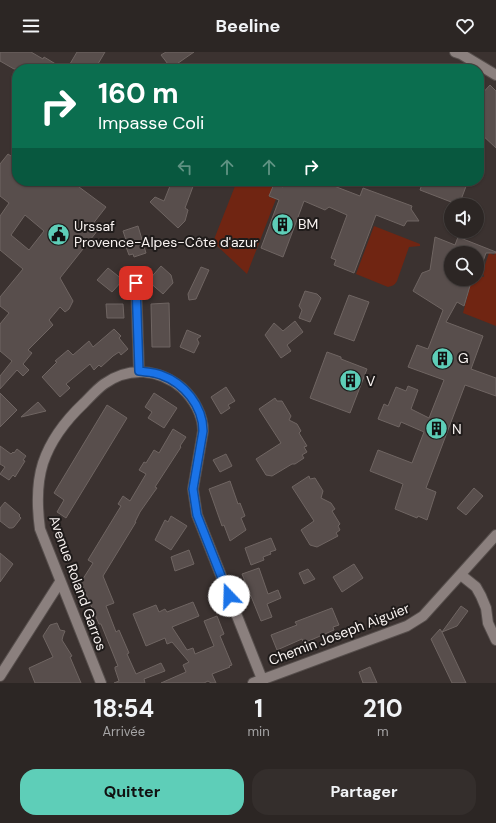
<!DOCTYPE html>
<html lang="fr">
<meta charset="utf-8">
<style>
body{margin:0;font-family:"DM Sans",sans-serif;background:#342e2c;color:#f1f3f6;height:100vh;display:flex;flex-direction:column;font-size:15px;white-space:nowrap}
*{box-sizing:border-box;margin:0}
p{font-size:13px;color:#a6a5a6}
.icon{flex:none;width:22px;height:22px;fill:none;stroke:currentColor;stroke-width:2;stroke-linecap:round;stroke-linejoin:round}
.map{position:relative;height:631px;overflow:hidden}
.panel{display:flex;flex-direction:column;background:#2c2624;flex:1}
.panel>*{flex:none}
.banner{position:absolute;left:12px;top:12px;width:472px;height:122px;border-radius:16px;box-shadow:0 1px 3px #0004,0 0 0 1px #484341;background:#0b6e4f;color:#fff;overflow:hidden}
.controls{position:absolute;left:444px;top:146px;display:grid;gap:8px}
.controls a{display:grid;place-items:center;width:40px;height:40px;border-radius:50%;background:#2c2624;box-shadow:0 1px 3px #0004,0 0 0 1px #484341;font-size:20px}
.pin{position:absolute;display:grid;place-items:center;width:34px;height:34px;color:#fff;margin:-17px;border-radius:8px;box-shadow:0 2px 6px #0006}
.me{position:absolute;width:44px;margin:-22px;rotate:339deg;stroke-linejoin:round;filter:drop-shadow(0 0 3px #0008)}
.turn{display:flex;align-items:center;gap:14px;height:84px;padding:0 20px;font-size:18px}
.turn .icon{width:52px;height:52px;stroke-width:2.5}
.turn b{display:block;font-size:28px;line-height:34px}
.lanes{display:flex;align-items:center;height:38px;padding:0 20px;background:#0003;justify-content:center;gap:20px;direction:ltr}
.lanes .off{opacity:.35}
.eta{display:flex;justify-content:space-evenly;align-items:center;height:68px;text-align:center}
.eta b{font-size:24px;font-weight:700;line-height:28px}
.cta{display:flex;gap:8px;margin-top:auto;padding:8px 20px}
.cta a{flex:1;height:46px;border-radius:16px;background:#5eceb8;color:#111;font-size:16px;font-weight:700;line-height:46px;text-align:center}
.cta a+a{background:#342e2c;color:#f1f3f6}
header{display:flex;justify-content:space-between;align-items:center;height:52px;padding:0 20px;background:#2c2624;font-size:18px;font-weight:700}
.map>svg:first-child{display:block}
.green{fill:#702512}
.building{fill:#584e4c;stroke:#6f6562;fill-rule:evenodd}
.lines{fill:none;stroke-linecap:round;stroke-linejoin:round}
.minor-casing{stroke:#564e4c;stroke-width:12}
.minor{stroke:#8b807e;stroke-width:10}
.route-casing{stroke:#114b97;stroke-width:10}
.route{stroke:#1a73e8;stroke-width:7}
.labels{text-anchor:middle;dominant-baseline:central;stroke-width:4;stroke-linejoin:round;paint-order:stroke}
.poi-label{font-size:14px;fill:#f9f3f1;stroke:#1f1b1a;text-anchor:start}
.street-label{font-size:14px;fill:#f9f3f1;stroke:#1f1b1a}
</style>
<header><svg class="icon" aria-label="menu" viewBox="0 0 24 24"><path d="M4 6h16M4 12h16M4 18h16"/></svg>Beeline<svg class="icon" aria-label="heart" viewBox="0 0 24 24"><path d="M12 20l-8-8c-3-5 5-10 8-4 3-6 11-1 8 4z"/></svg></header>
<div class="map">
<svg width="496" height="631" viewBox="0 0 496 631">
<rect width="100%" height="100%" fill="#3b3230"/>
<path class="green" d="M237 129H267L274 132 269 145 276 147 247 222 213 190Z
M374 174 420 192V194L409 195 397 229C395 233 392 234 388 235L356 222Z
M496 199V274L463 261 472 227H477V223L484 225V223L482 222 489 201 494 203Z"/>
<path class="building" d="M0 0H31L43 7 44 5 64 17H14L0 9Z
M77 0H105L95 17H67Z
M166 0H194L171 16 161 3Z
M490 33 496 39V96L479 80V45Z
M8 102 17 108V129H71L106 155 92 173 98 178 60 226 73 249 69 257 65 260 60 255 49 268 53 273 28 298 32 301 23 312 29 318 23 324 17 318 0 337V324L12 309 0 299V272L9 261 0 254V245L23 217 0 198V164L9 151 0 144V112ZM25 163 44 179 29 198 11 183Z
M172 129H195L185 156 188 158 185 169 178 176 150 150 155 145 164 149Z
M285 129H321L360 144 363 136 412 154 411 157 419 169H407L404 174 376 163 354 221 334 213 336 208 331 206 347 163 329 155 325 158 304 149 283 205 261 196 279 148 269 144 274 132 283 135Z
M423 129H441L454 134 456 129H468L459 153 420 138Z
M138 174 146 201 134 205 133 202 129 203 125 192 127 191 123 179Z
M435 185 455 193 458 185 496 200V201H486L478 223H477V201H451V227H472L464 254 457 250 446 270 483 284 471 317 496 326V344L465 333 426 436 436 440 427 468 418 464 417 466 395 457 403 432 370 419 378 398 412 411 424 380 401 370 399 375 378 367 384 352 388 354 396 335 406 339 408 334 418 338 411 357 429 366 444 328 408 315 417 293 428 297 443 258 413 239 422 221 430 218Z
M161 214 171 223 173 231 163 242 148 229Z
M201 215 209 218 196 247 189 248 188 242Z
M108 216 123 228 112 240 97 228Z
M305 239 317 242 321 246 310 270 299 266 302 258 299 254Z
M349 243 369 250 354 289 334 282Z
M169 251 170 295H152L151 252Z
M106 252H123L124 266H107Z
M295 269 303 280 287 293 291 299 281 306 265 283 274 271 283 279Z
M114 277 121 284 119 286 128 297 121 303 119 300 113 304 101 315 99 313 94 318 90 312 66 332 70 336 60 345 42 325 57 310 55 309 68 298 73 303 89 289 93 295Z
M187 278 201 284 197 287 199 291 194 301 180 295Z
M327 300 341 305V307L367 317 350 361 310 346Z
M226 335 235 349 228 353 230 356 221 362 211 345Z
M0 341 17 358 0 375Z
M154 341 177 356 164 376 148 366 152 360 145 355Z
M275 346 277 349H282L291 364 289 368 297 372 301 379 299 381 307 394 304 395 307 400 302 403 304 406 295 412H292L272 424 266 423 256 407 281 391 259 357Z
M38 350 46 359 21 365Z
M107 353 127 366 66 466 57 460 64 448 54 441Z
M173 377 186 385 180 394 181 395 155 435 157 436 154 440 140 460 135 470H136L103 524 114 551 106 554 116 580 119 578 129 601 127 602 136 622 161 611 165 619 144 627 145 631H114L119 629 115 617V615L118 614 101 572H99L81 530 93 511 88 508 121 454 118 452 123 444 130 449 146 422 139 418 144 410 146 411 154 398 159 401Z
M0 394 11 402 13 400 14 401 17 397 26 404 23 408 25 409 15 425 13 423 9 428 0 422 5 415 0 412Z
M226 402 232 414 220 420 213 408Z
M309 424 310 427 315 426 323 439 321 446 331 451 335 457 332 459 340 472 338 474 340 478 336 481 338 484 317 495 310 493 301 478 314 469 292 435Z
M230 429 238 452 240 451 245 464 241 466 246 478 230 489 224 473 222 474 209 437Z
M474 436 483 444 466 463 457 456Z
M5 450 20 463 19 464 21 466 14 475 12 476H9L0 469V456Z
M171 464 187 474 171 498 155 488 165 468 168 470Z
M271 486 276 498 270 500 271 502 263 505 264 508 251 513 245 496Z
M189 498 194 512 175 519 171 505Z
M0 501 13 512 0 530Z
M354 512 363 526 342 540 333 525Z
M259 516 268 542 278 538 281 546 267 552 272 565 261 569 242 522Z
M308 517 315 527 304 532 299 521Z
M193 550 199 564 172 575 187 598 193 596 195 602 214 594 204 569 217 564 224 582 220 584 232 613 229 614 230 615 212 622 216 631H211L208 629 204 631H161L186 620 183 613 189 610 172 590 167 592 165 586 146 594 133 562 156 553 159 560 165 557 167 560Z
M461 554 468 559 457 574 442 580 466 631H452L431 587 440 577 442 580Z
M332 556 339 573 333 575 334 578 304 591 302 587 277 598 271 583 297 573 295 570Z
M57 571 60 578 65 579 63 584 62 588 72 604 70 605 81 631H35L29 616 53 605 43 584 50 573Z
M370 615 377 631H363L359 620Z"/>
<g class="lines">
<defs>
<path id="minor" d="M455 0 461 2 496 23
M136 231 139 319
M461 523 476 535 481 544 486 556 488 571 496 588
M0 624 60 530
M101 631 40 477C37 455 36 433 43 411 51 387 66 368 84 351 90 345 97 337 104 332 129 314 159 317 182 336 194 347 203 363 203 379L193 437 197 463 262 627
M253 631 407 574 423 564 496 483"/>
</defs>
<use href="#minor" class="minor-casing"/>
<use href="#minor" class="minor"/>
</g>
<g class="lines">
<defs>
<path id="route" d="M136 231 139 319C146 320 154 320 161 323 184 331 203 354 203 379L193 437 197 463 229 544"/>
</defs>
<use href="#route" class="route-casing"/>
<use href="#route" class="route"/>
</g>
<defs>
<symbol id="building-disc" viewBox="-11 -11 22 22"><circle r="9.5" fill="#5eceb8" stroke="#1f1b1a"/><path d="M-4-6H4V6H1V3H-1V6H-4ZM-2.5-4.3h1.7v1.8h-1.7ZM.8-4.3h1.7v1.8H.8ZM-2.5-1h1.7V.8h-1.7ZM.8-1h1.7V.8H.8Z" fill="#111"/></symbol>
<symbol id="civic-disc" viewBox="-11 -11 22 22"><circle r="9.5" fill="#5eceb8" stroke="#1f1b1a"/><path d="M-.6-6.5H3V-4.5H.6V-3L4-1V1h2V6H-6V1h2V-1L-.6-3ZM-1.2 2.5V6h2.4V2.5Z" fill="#111"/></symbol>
</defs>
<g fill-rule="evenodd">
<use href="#building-disc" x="270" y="160" width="25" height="25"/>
<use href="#civic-disc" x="46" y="170" width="25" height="25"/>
<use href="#building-disc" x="430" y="294" width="25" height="25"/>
<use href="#building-disc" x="338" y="316" width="25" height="25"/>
<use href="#building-disc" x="424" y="364" width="25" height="25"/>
</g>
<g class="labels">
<g class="poi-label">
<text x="298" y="172">BM</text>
<text x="74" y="174">Urssaf<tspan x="74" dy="16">Provence-Alpes-Côte d'azur</tspan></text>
<text x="458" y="306">G</text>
<text x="366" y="329">V</text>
<text x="452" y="377">N</text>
</g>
<g class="street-label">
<text transform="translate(78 531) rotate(70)">Avenue Roland Garros</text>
<text transform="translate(339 582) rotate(-21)">Chemin Joseph Aiguier</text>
</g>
</g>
</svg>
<div class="controls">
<a><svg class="icon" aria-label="sound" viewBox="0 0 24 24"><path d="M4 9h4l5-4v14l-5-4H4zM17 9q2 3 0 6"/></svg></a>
<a><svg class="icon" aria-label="search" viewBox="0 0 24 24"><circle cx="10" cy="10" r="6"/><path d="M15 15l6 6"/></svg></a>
</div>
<div class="pin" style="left:136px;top:231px;background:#d93025"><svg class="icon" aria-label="arrive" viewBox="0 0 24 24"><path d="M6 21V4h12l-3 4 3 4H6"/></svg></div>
<svg class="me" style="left:229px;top:544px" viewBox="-20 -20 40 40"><circle r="19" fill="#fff"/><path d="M0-13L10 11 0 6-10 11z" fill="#1a73e8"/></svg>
<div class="banner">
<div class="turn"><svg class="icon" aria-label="right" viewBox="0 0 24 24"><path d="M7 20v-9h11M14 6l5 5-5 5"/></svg><div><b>160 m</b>Impasse Coli</div></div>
<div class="lanes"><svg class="icon off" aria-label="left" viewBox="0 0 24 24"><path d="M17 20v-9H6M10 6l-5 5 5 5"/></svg><svg class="icon off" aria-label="ahead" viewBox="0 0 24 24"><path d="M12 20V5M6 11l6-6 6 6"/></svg><svg class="icon off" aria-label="ahead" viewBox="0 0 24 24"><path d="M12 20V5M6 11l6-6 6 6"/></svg><svg class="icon" aria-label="right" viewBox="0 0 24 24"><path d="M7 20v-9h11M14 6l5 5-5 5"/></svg></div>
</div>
</div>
<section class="panel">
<div class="eta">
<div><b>18:54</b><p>Arrivée</p></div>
<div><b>1</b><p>min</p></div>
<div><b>210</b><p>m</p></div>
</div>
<div class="cta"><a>Quitter</a><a>Partager</a></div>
</section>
